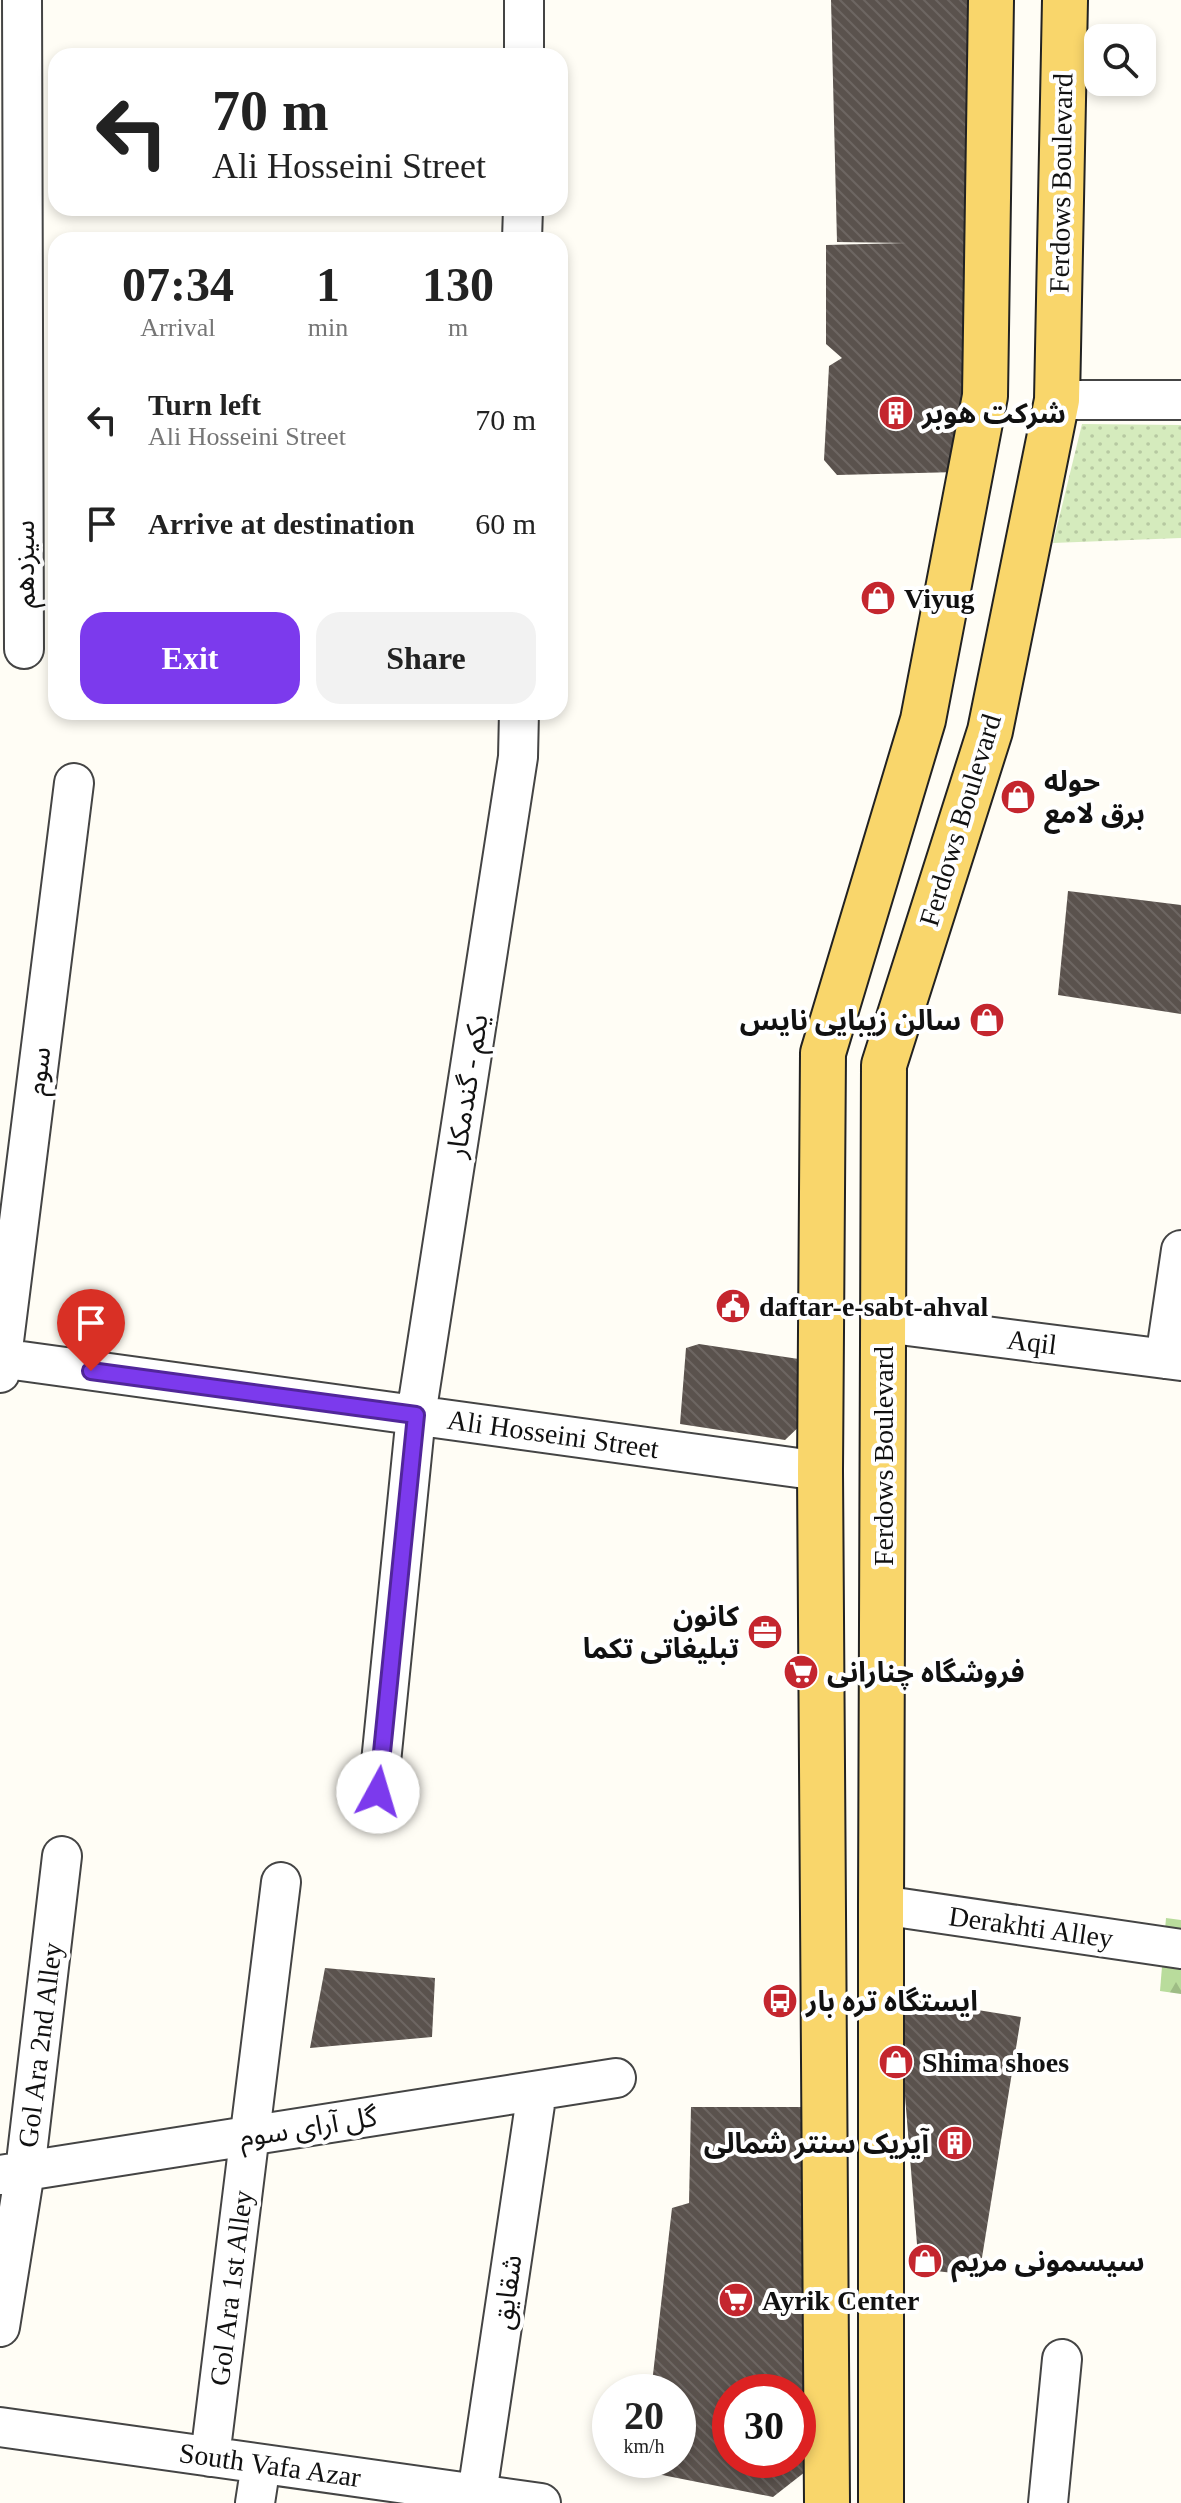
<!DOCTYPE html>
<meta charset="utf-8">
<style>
body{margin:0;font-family:"Times New Roman","Noto Sans Arabic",serif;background:#f2f2f2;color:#222;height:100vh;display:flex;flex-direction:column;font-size:30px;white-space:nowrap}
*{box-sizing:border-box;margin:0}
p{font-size:26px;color:#767676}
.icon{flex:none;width:44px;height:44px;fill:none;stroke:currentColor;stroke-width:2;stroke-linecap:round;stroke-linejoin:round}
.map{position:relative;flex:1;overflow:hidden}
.details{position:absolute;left:48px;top:232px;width:520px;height:488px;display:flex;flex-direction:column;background:#fff;border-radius:24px;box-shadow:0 4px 12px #0003}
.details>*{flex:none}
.banner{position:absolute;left:48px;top:48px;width:520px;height:168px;border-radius:24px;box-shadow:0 4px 12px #0003;background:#fff;color:#222;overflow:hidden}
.buttons{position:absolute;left:1084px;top:24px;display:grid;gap:16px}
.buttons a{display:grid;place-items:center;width:72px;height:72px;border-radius:16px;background:#fff;box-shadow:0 4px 12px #0003;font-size:40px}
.speed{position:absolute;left:592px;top:2374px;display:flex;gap:16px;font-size:40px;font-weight:700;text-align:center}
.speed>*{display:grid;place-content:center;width:104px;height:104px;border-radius:50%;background:#fff;box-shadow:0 4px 12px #0003;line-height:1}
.speed small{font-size:20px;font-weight:400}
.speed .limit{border:12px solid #d22;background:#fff;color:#111}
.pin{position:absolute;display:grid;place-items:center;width:68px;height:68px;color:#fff;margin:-82px -34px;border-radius:50% 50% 50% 0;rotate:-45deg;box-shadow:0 0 8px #0007}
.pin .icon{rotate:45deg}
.me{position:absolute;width:88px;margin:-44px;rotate:6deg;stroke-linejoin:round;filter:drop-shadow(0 0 6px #0008)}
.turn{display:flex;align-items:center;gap:28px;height:168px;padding:0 32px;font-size:36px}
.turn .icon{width:104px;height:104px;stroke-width:2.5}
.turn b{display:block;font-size:56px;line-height:68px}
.eta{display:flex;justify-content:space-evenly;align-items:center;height:136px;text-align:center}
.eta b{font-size:48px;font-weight:700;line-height:56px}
.primary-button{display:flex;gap:16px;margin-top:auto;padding:16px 32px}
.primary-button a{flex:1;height:92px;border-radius:24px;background:#7c3aed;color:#fff;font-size:32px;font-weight:700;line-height:92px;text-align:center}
.primary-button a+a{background:#f2f2f2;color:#222}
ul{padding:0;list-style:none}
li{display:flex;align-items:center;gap:24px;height:104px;padding:0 32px}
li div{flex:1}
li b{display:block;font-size:30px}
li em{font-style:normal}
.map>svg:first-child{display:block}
.green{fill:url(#green-dots)}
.forest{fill:url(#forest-firs)}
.building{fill:url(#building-back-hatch);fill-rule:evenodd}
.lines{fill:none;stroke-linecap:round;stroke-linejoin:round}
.minor-casing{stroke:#444;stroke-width:42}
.major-casing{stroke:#222;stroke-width:48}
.minor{stroke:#fff;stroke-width:38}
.major{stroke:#f9d66b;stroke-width:44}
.route-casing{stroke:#51269a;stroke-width:20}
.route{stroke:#7c3aed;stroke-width:14}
.labels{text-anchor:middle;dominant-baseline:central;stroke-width:8;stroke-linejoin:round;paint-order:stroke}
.street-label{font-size:28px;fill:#111;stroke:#fff}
.poi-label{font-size:28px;font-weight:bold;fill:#111;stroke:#fff;text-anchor:start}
</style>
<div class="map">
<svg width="1181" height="2503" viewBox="0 0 1181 2503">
<defs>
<pattern id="green-dots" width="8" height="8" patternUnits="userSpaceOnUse" patternTransform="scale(2)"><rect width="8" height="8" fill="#d5ebbd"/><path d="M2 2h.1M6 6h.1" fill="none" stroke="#b6c8a1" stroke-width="1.8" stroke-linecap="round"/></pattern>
<pattern id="forest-firs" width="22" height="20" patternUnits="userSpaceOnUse" patternTransform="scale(2)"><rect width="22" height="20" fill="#b9dc9c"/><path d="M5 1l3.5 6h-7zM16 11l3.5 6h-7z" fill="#9ebc85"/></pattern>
<pattern id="building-back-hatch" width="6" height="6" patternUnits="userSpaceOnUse" patternTransform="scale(2)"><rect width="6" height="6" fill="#5a524d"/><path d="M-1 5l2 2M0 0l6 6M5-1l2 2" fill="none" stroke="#6d6662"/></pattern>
</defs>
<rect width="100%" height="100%" fill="#fffdf5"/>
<path class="green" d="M1082 424 1181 425V538L1053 543Z"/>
<path class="forest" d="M1166 1918 1181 1920V1994L1160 1991Z"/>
<path class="building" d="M831 0H983L966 243 963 354 975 355 958 472 837 475 824 460 829 366 842 358 826 344V245L906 243 837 242Z
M1068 891 1181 905V1014L1058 995Z
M699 1344 812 1361 806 1420 785 1440 680 1424 686 1348Z
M325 1968 435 1978 432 2037 310 2048Z
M897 1997 1021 2017 979 2276 919 2269Z
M691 2107H809L810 2468 773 2497 642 2471 643 2460H678V2392H651L672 2208 689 2203ZM730 2392H798V2460H730Z"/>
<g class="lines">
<defs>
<path id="minor" d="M22 0 24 649
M524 56V0
M522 240 523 208
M1057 400H1181
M884 1323 1181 1361
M0 1358 820 1471
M1165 1359 1181 1250
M0 1373 74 783
M378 1792 416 1415 518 757 519 712
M881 1905 1181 1949
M0 2175 616 2078
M0 2327 25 2171 62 1856
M0 2427 541 2503
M210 2457 281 1882
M477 2494 537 2091
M255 2503 261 2464
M1048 2503 1062 2359"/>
<path id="major" d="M827 2503 820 1471 823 1053 923 720 985 396 991 0
M881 2503V1905L884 1065 990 731 1057 400 1065 0"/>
</defs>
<use href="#minor" class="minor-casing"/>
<use href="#major" class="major-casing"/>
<use href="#minor" class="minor"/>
<use href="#major" class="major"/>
</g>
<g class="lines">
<defs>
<path id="route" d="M91 1371 416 1415 378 1792"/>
</defs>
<use href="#route" class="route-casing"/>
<use href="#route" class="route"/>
</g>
<defs>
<symbol id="building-disc" viewBox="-11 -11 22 22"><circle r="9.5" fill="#c4262e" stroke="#fff"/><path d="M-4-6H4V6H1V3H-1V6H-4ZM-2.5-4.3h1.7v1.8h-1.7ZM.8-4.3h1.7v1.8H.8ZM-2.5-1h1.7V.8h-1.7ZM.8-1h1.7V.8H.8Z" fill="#fff"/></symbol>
<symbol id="shop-disc" viewBox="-11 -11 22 22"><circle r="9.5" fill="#c4262e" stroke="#fff"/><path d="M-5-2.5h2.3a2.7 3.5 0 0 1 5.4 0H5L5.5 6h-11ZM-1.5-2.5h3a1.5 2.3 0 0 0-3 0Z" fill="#fff"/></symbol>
<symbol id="civic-disc" viewBox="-11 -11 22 22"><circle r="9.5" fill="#c4262e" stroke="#fff"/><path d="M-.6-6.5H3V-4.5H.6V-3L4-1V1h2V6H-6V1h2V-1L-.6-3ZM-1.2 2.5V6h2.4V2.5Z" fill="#fff"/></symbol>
<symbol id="office-disc" viewBox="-11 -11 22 22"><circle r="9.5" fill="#c4262e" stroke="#fff"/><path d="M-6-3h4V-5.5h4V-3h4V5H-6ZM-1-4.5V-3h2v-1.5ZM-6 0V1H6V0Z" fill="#fff"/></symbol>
<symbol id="supermarket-disc" viewBox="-11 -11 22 22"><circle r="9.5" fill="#c4262e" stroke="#fff"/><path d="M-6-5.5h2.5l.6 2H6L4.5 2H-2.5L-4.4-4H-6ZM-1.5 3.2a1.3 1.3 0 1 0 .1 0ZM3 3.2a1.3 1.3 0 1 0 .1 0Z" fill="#fff"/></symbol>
<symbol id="bus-disc" viewBox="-11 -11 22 22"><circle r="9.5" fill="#c4262e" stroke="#fff"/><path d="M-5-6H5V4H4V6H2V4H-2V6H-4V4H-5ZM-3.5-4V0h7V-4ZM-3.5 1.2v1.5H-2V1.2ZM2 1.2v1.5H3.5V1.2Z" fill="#fff"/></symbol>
</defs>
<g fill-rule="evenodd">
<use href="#building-disc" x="876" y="393" width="40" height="40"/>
<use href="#shop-disc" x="858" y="578" width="40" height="40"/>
<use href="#shop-disc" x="998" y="777" width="40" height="40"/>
<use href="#shop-disc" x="967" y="1000" width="40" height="40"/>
<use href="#civic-disc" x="713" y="1286" width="40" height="40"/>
<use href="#office-disc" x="745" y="1612" width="40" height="40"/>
<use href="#supermarket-disc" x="781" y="1652" width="40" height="40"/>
<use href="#bus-disc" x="760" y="1981" width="40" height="40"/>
<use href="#shop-disc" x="876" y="2042" width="40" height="40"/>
<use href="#building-disc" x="935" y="2123" width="40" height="40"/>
<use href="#shop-disc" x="905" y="2241" width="40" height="40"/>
<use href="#supermarket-disc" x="716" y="2280" width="40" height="40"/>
</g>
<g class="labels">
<g class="street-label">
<text transform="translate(1061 183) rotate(-89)">Ferdows Boulevard</text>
<text transform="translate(24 564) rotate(-90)">سیزدهم</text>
<text transform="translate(960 820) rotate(-73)">Ferdows Boulevard</text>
<text transform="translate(38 1071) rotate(-83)">سوم</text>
<text transform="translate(467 1086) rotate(-81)">یکم - گندمکار</text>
<text transform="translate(1032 1342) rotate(7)">Aqil</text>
<text transform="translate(553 1434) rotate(8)">Ali Hosseini Street</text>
<text transform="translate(883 1456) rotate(-90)">Ferdows Boulevard</text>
<text transform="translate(1031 1927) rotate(8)">Derakhti Alley</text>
<text transform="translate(40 2045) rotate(-83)">Gol Ara 2nd Alley</text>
<text transform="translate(308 2127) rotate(-9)">گل آرای سوم</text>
<text transform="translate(231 2288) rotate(-83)">Gol Ara 1st Alley</text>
<text transform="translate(507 2292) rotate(-82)">شقایق</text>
<text transform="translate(270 2465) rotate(8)">South Vafa Azar</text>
</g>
<g class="poi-label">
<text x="922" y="413">شرکت هوبر</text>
<text x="904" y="598">Viyug</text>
<text x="1044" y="781">حوله<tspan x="1044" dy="32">برق لامع</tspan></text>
<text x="961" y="1020" text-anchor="end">سالن زیبایی نایس</text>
<text x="759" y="1306">daftar-e-sabt-ahval</text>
<text x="739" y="1616" text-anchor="end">کانون<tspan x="739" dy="32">تبلیغاتی تکما</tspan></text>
<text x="827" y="1672">فروشگاه چنارانی</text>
<text x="806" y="2001">ایستگاه تره بار</text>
<text x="922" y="2062">Shima shoes</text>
<text x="929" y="2143" text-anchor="end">آیریک سنتر شمالی</text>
<text x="951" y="2261">سیسمونی مریم</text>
<text x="762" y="2300">Ayrik Center</text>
</g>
</g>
</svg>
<div class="buttons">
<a><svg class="icon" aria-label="search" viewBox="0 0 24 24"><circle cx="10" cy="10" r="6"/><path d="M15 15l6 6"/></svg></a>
</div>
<div class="speed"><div>20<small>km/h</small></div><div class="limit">30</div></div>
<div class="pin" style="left:91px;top:1371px;background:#d93025"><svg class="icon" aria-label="arrive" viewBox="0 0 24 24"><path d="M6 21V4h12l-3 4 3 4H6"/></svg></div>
<svg class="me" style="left:378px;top:1792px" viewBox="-20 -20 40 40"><circle r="19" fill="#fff"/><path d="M0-13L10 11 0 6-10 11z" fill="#7c3aed"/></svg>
<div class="banner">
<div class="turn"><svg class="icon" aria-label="left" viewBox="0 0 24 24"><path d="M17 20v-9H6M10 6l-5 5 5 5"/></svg><div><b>70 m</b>Ali Hosseini Street</div></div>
</div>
<section class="details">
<div class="eta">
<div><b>07:34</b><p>Arrival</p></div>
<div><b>1</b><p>min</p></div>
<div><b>130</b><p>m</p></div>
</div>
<ul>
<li><svg class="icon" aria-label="left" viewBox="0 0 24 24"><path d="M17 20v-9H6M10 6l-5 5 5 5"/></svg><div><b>Turn left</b><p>Ali Hosseini Street</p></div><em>70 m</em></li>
<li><svg class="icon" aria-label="arrive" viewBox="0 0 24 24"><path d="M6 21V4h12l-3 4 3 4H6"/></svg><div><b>Arrive at destination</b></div><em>60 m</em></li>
</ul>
<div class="primary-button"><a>Exit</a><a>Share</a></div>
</section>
</div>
